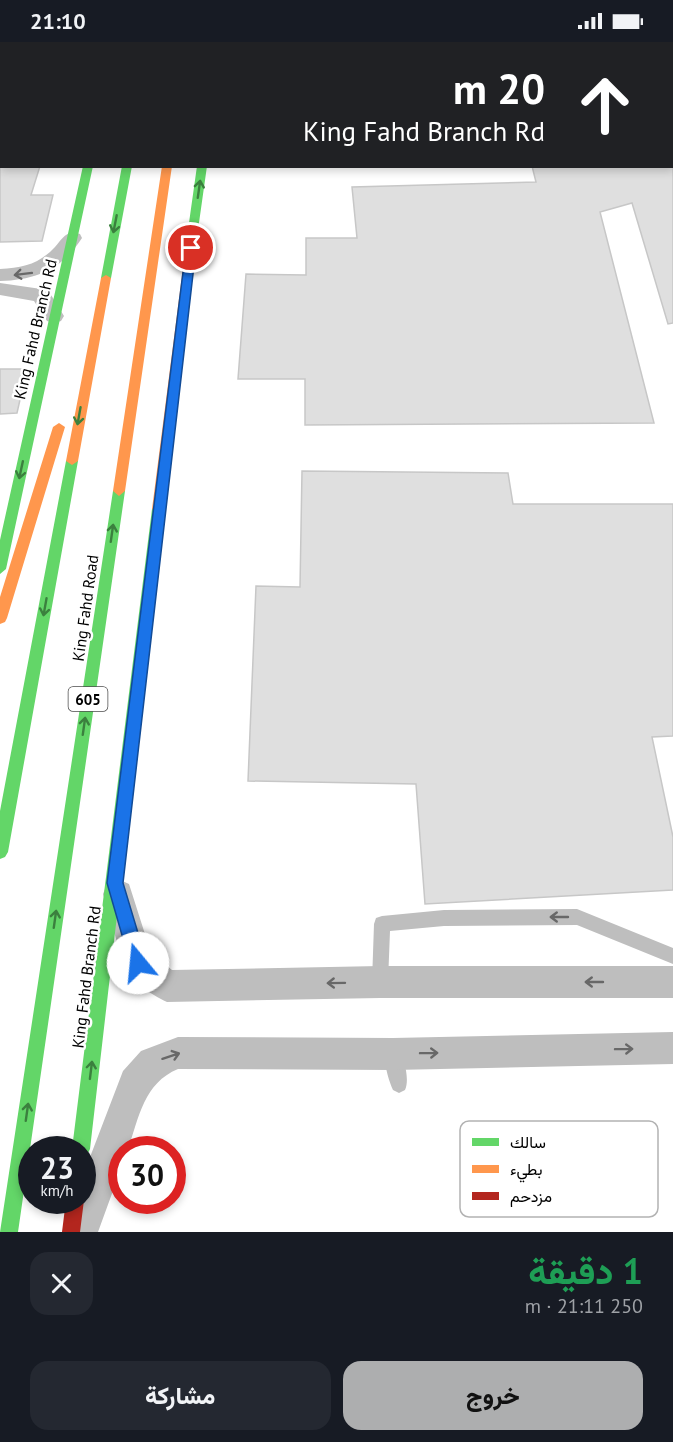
<!DOCTYPE html>
<html lang="ar">
<meta charset="utf-8">
<style>
body{margin:0;font-family:"PT Sans",Vazirmatn,sans-serif;background:#242831;color:#f1f3f6;direction:rtl;height:100vh;display:flex;flex-direction:column;font-size:22px;white-space:nowrap}
*{box-sizing:border-box;margin:0}
p{font-size:20px;color:#9ea1a6}
.icon{flex:none;width:33px;height:33px;fill:none;stroke:currentColor;stroke-width:2;stroke-linecap:round;stroke-linejoin:round}
.map{position:relative;height:1190px;overflow:hidden;direction:ltr}
.side{display:flex;flex-direction:column;background:#171b24;flex:1}
.side>*{flex:none}
.guide{position:absolute;left:0px;top:0px;width:674px;height:126px;box-shadow:0 3px 9px #0003;direction:rtl;background:#202124;color:#fff;overflow:hidden}
.speed{position:absolute;left:18px;top:1094px;display:flex;gap:12px;font-size:30px;font-weight:700;text-align:center}
.speed>*{display:grid;place-content:center;width:78px;height:78px;border-radius:50%;background:#171b24;box-shadow:0 3px 9px #0003;line-height:1}
.speed small{font-size:15px;font-weight:400}
.speed .limit{border:9px solid #d22;background:#fff;color:#111}
.pin{position:absolute;display:grid;place-items:center;width:51px;height:51px;color:#fff;margin:-26px;border:3px solid #fff;border-radius:50%;box-shadow:0 2px 6px #0007}
.me{position:absolute;width:66px;margin:-33px;rotate:343deg;stroke-linejoin:round;filter:drop-shadow(0 0 4px #0008)}
.turn{display:flex;align-items:center;gap:21px;height:126px;padding:0 30px;font-size:27px}
.turn .icon{width:78px;height:78px;stroke-width:2.5}
.turn b{display:block;font-size:42px;line-height:51px}
.round{display:grid;place-items:center;flex:none;width:63px;height:63px;border-radius:18px;background:#242831}
.overview{display:flex;align-items:center;justify-content:space-between;height:102px;padding:0 30px}
h1{font-size:36px;font-weight:800;line-height:45px;color:#1e9e55}
.action{display:flex;gap:12px;margin-top:auto;padding:12px 30px}
.action a{flex:1;height:69px;border-radius:18px;background:#adaeaf;color:#111;font-size:24px;font-weight:800;line-height:69px;text-align:center}
.action a+a{background:#242831;color:#f1f3f6}
.status{display:flex;justify-content:space-between;align-items:center;height:42px;padding:0 30px;background:#171b24;direction:ltr}
.status svg{height:16px;fill:currentColor}
.map>svg:first-child{display:block}
.building{fill:#dfdfdf;stroke:#c7c7c7;stroke-width:1.5}
.lines{fill:none;stroke-linecap:round;stroke-linejoin:round}
.lane{fill:#bebebe;fill-rule:evenodd}
.street{fill:#bebebe;fill-rule:evenodd}
.fast{fill:#63d668;fill-rule:evenodd}
.slow{fill:#ff974d;fill-rule:evenodd}
.jam{fill:#b3261e;fill-rule:evenodd}
.oneway{stroke:#3b803e}
.oneway2{stroke:#686868}
.route{fill:#1a73e8;stroke:#114b97;stroke-width:1.5}
.labels{text-anchor:middle;dominant-baseline:central;stroke-width:5;stroke-linejoin:round;paint-order:stroke}
.shield{fill:#fff;stroke:#4c4c4c;stroke-width:1.5}
.shield-label{font-size:15px;font-weight:bold;fill:#000}
.street-label{font-size:16px;fill:#000;stroke:#fff}
.key{fill:#fff;stroke:#b2b2b2;stroke-width:1.5}
.key-label{font-size:16px;fill:#000}
</style>
<div class="status"><b>21:10</b><svg viewBox="0 0 49 12"><path d="M0 12V9h3v3zM5 12V6h3v6zM10 12V3h3v9zM15 12V0h3v12zM26 1h20v11H26zM47 4h2v5h-2z"/></svg></div>
<div class="map">
<svg width="673" height="1190" viewBox="0 0 673 1190">
<rect width="100%" height="100%" fill="#fff"/>
<path class="building" d="M0 124H40L31 153H53L42 199 0 200Z
M532 124H673V281L668 282 632 161 600 170 654 381 305 383V337H238L246 232 306 233V196H357L352 145 536 140Z
M0 327H27L17 371 0 372Z
M302 429 508 431 513 462H673V694L652 695 673 795V848L425 862 416 742 248 739 256 544 300 545Z"/>
<g class="lines">
<path class="lane" d="M577 867 673 906V922L577 883 444 884 390 889 388 940 386 946 380 948 374 946 372 940 374 882 376 876 382 874 444 868Z
M393 1003 399 1006C404 1017 410 1037 405 1048L399 1051 393 1048C388 1037 382 1017 387 1006Z"/>
<path class="street" d="M73 190 80 192 82 196C62 227 37 238 0 239V227C23 226 39 222 55 205 61 198 64 192 73 190Z
M0 241 48 248 64 274 61 279 54 281 47 279 34 259 0 253Z
M118 837 129 842 151 911 172 928 380 924H673V956H380L167 960C150 952 130 939 123 921L103 852 107 842Z
M673 990V1022L393 1028 178 1027C144 1041 139 1075 128 1107H122V1124L98 1190H62L74 1158H82V1136L123 1029 141 1009 178 995 393 996Z"/>
<path class="fast" d="M110 0H118L109 2Z
M147 0H155V2H147Z
M215 0H223V2H215Z
M83 124H93L6 527 0 532V498Z
M122 124H132L111 236 106 239 101 236Z
M197 124H207L196 202 191 205 186 202Z
M72 415 78 419 8 810 5 815 0 817V769L66 419Z
M119 444 125 449 18 1190H0L113 449Z
M158 462 164 467 90 1107 87 1113 82 1115V1107H72L152 467Z"/>
<path class="slow" d="M182 0H190V2H182Z
M162 124H172L125 449 119 454 113 449Z
M191 199 196 202 164 467 158 472 152 467 186 202Z
M106 233 111 236 78 419 72 423 66 419 101 236Z
M59 381 65 385 7 576 5 580 0 582V555L53 385Z"/>
<path class="jam" d="M82 1154 84 1158 80 1190H62L66 1158H82Z"/>
</g>
<defs><path id="oneway-shaft" d="M-6 0H5M1.5-3L5.5 0L1.5 3" fill="none" stroke-width="1.6" stroke-linecap="round" stroke-linejoin="round" transform="scale(1.5)"/></defs>
<g class="oneway">
<use href="#oneway-shaft" transform="translate(199 147) rotate(-82)"/>
<use href="#oneway-shaft" transform="translate(115 182) rotate(101)"/>
<use href="#oneway-shaft" transform="translate(79 374) rotate(100)"/>
<use href="#oneway-shaft" transform="translate(21 428) rotate(102)"/>
<use href="#oneway-shaft" transform="translate(112 491) rotate(-82)"/>
<use href="#oneway-shaft" transform="translate(45 565) rotate(100)"/>
<use href="#oneway-shaft" transform="translate(84 684) rotate(-82)"/>
<use href="#oneway-shaft" transform="translate(55 877) rotate(-82)"/>
<use href="#oneway-shaft" transform="translate(91 1028) rotate(-83)"/>
<use href="#oneway-shaft" transform="translate(27 1070) rotate(-82)"/>
</g>
<g class="oneway2">
<use href="#oneway-shaft" transform="translate(23 232) rotate(173)"/>
<use href="#oneway-shaft" transform="translate(559 875) rotate(180)"/>
<use href="#oneway-shaft" transform="translate(594 940) rotate(-180)"/>
<use href="#oneway-shaft" transform="translate(336 941) rotate(179)"/>
<use href="#oneway-shaft" transform="translate(624 1007) rotate(-1)"/>
<use href="#oneway-shaft" transform="translate(429 1011) rotate(-1)"/>
<use href="#oneway-shaft" transform="translate(171 1014) rotate(-18)"/>
</g>
<path class="route" d="M191 203 196 206 123 841 147 921 144 927 138 930 132 927 130 921 107 841 186 206Z"/>
<g class="labels">
<rect class="shield" x="68.5" y="645" width="39" height="24" rx="4.5"/>
<g class="shield-label">
<text x="88" y="657">605</text>
</g>
<g class="street-label">
<text transform="translate(35 287) rotate(-77)">King Fahd Branch Rd</text>
<text transform="translate(85 566) rotate(-82)">King Fahd Road</text>
<text transform="translate(86 935) rotate(-83)">King Fahd Branch Rd</text>
</g>
</g>
<rect x="460" y="1079" width="198" height="96" rx="9" class="key"/>
<rect x="472" y="1096" width="27" height="8" fill="#63d668"/>
<rect x="472" y="1123" width="27" height="8" fill="#ff974d"/>
<rect x="472" y="1150" width="27" height="8" fill="#b3261e"/>
<g class="key-label">
<text x="510" y="1106">سالك</text>
<text x="510" y="1133">بطيء</text>
<text x="510" y="1160">مزدحم</text>
</g>
</svg>
<div class="speed"><div>23<small>km/h</small></div><div class="limit">30</div></div>
<div class="pin" style="left:191px;top:206px;background:#d93025"><svg class="icon" aria-label="arrive" viewBox="0 0 24 24"><path d="M6 21V4h12l-3 4 3 4H6"/></svg></div>
<svg class="me" style="left:138px;top:921px" viewBox="-20 -20 40 40"><circle r="19" fill="#fff"/><path d="M0-13L10 11 0 6-10 11z" fill="#1a73e8"/></svg>
<div class="guide">
<div class="turn"><svg class="icon" aria-label="ahead" viewBox="0 0 24 24"><path d="M12 20V5M6 11l6-6 6 6"/></svg><div><b>20 m</b>King Fahd Branch Rd</div></div>
</div>
</div>
<section class="side">
<div class="overview"><div><h1>1 دقيقة</h1><p>250 m · 21:11</p></div><a class="round"><svg class="icon" aria-label="close" viewBox="0 0 24 24"><path d="M6 6l12 12M18 6L6 18"/></svg></a></div>
<div class="action"><a>خروج</a><a>مشاركة</a></div>
</section>
